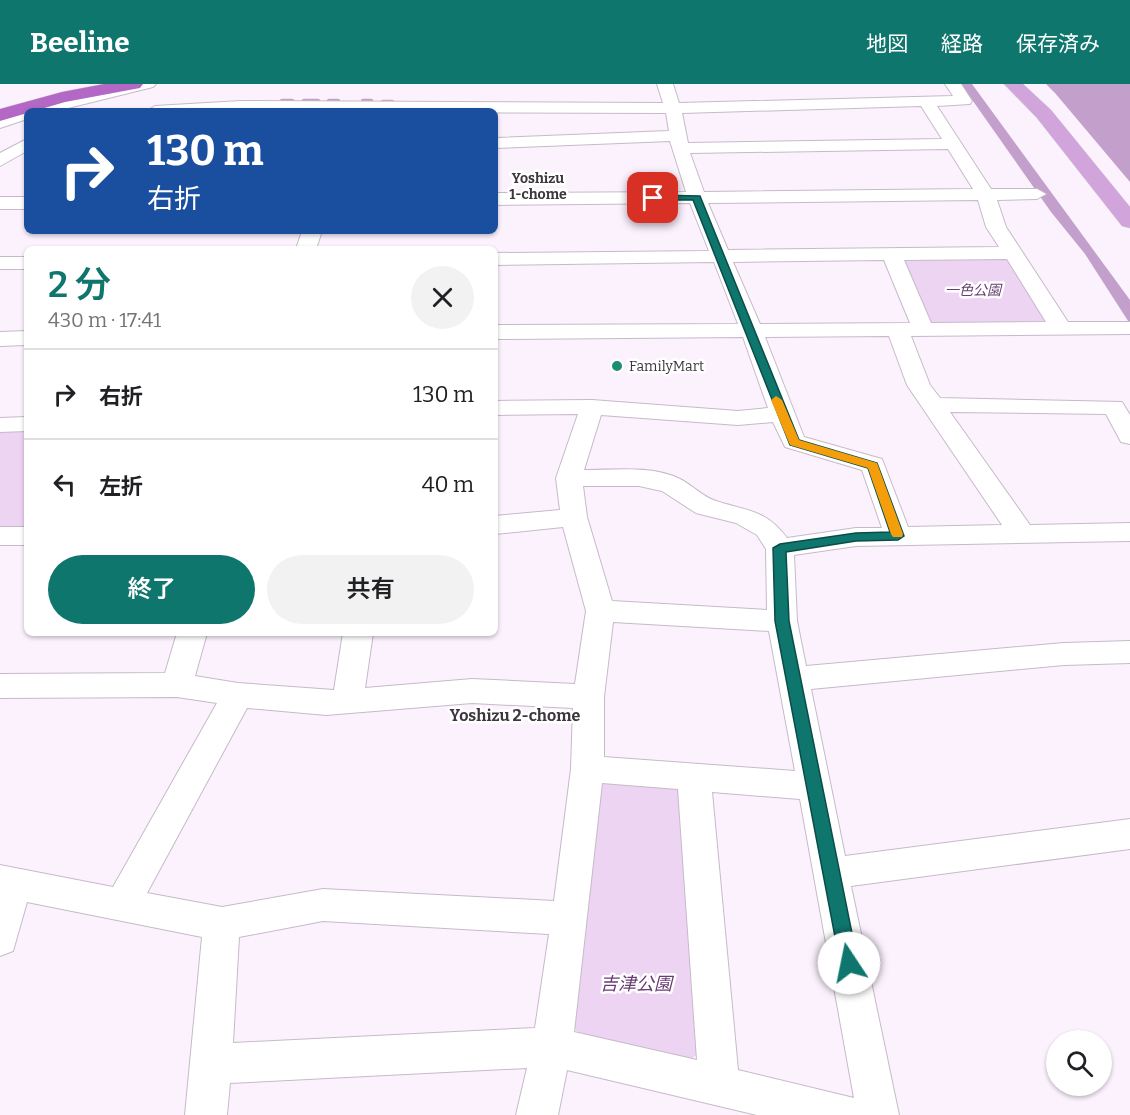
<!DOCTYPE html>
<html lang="ja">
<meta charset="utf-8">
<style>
body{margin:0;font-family:Bitter,"Noto Sans JP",serif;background:#f2f2f2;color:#202124;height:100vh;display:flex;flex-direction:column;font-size:22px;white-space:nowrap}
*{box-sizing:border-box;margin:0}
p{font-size:20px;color:#757577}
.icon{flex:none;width:33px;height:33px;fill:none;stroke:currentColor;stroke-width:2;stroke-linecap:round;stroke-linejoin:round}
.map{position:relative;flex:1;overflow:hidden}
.details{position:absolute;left:24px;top:162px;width:474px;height:390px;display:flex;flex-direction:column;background:#fff;border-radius:9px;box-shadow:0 2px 4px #0004}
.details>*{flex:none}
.hud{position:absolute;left:24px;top:24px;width:474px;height:126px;border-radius:9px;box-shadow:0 2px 4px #0004;background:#1a4fa0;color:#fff;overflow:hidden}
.controls{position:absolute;left:1046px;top:946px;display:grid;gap:12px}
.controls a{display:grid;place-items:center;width:66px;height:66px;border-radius:50%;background:#fff;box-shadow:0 2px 4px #0004;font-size:30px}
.pin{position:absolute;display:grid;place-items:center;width:51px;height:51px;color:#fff;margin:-26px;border-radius:12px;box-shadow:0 3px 9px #0006}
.me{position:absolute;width:66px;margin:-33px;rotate:349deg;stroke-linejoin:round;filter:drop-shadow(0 0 4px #0008)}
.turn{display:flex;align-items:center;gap:21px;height:126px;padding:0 24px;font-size:27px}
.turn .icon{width:78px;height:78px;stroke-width:2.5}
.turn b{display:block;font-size:42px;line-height:51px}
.round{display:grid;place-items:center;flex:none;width:63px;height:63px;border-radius:32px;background:#f2f2f2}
.head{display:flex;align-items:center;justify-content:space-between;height:102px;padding:0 24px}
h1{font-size:36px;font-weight:600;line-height:45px;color:#0f766e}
.primary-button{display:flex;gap:12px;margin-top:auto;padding:12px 24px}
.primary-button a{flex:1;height:69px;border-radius:36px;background:#0f766e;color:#fff;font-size:24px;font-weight:600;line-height:69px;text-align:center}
.primary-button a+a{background:#f2f2f2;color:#202124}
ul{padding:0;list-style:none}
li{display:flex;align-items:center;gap:18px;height:90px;padding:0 24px;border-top:2px solid #e0e0e0}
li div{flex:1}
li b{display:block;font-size:22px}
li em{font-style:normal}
header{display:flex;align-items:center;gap:36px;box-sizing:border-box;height:84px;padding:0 30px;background:#0f766e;color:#fff}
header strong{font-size:28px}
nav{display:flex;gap:33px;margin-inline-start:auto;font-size:21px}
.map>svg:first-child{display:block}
.green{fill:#edd4f3}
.water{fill:#c3a0cb}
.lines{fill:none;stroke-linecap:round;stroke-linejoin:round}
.stream{stroke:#c3a0cb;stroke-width:4.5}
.minor-casing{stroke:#c6bac8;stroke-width:2}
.major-casing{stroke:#d8d7d8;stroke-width:1}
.highway-casing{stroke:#d8d7d8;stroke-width:1}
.minor{fill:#fff;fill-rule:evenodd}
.major{fill:#d1a4dc;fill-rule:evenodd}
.highway{fill:#b268c4;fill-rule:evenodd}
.route{fill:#0f766e;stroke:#0a4d48;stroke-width:1.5}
.slow{fill:#f59e0b}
.poi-dot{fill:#1a8e6f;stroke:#fff;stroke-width:2}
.labels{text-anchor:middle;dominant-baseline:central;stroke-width:5;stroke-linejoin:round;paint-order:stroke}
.far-neighbourhood-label{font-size:14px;font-weight:bold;fill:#3c373d;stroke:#fff}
.far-park-label{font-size:14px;font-style:italic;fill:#683c72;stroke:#fff}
.far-poi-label{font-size:14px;fill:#3c373d;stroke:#fff;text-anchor:start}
.neighbourhood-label{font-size:16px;font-weight:bold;fill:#3c373d;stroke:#fff}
.near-park-label{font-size:18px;font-style:italic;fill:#683c72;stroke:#fff}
</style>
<header>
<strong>Beeline</strong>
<nav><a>地図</a><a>経路</a><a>保存済み</a></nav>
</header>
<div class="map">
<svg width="1130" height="1031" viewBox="0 0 1130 1031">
<rect width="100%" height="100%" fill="#fcf2fe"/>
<path class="green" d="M1000 174 1011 178 1047 235 1043 238 931 239 924 235 903 175Z
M27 346V446H0V347Z
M608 697 676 703 684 711 703 965 689 977 578 949 570 938 597 704Z"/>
<path class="water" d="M961 0H972L1130 216V240L1085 170 1051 128Z
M1046 0H1130V98L1055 9Z"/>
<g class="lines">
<path class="stream" d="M282 17H292
M304 17H318
M329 17H338
M363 17H371
M383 18H392"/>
<defs>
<path id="minor" d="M129 0H156L153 3 56 27H27V35L0 44V34Z
M657 0H673L679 19 953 12 945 0H961L972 17 970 20 937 22 991 105H1037L1046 110 1037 115 997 116 1006 143 1068 238H1130V250L911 252 930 301 940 314 1122 318 1130 331V360L1121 358 1106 330 950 328 1030 441 1130 439V457L856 462 794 471 797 537 806 582 1064 559 1130 557V579L1064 581 811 605 845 772 1130 735V765L851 802 899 1031H757L567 986 558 1031H516L527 984 230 999 227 1031H185L202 853 27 818 13 867 0 872V781L113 803 217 619 177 613 0 614V590L165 589 177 549H207L195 592 238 599 334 606 343 549H373L365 604 472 595 575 600 586 527 563 443 495 450V432L560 426 556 394 578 330 495 331V317L592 316 738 327 768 324 743 253 495 255V241L738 240 714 178 495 181V169L709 167 690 119 495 121V109L686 108 670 57 495 64V54L669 47 666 29 147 27 155 22 241 17 663 19ZM921 22 942 55 688 59 682 29ZM948 65 973 105 704 108 690 69ZM978 116 986 143 999 163 728 166 708 119ZM1007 175 1046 238 931 239 904 176ZM884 176 910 239 760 240 733 178ZM889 252 907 301 1002 441 908 443 882 375 804 353 765 253ZM601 331 738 341 773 338 785 363 862 386 882 444H856L787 454C765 425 747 427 716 417 703 413 692 401 680 395 653 381 614 386 584 386ZM583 402H639L662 407 696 429 736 439 757 451 766 465 767 526 612 517 587 433ZM613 538 769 547 795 687 604 673V613ZM472 619 573 624 571 685 554 817 323 805 222 823 147 809 247 624 326 631ZM602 699 678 705 697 976 574 948ZM712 708 800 715 854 1014 738 986ZM323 837 549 850 535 944 233 959 239 853Z
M27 55V67L0 82V69Z
M0 113H27V125H0Z
M302 147H322L316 165H296Z
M0 173H27V185H0Z
M27 247V261L0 262V248Z
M27 333V347L0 348V334Z
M0 443H27V461H0Z"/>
<path id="major" d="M1004 0H1023L1051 26 1130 123V144L1122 142 1037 34Z"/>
<path id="highway" d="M104 0H143L140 4 65 18 0 37V25L62 8Z"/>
</defs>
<use href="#minor" class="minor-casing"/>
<use href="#major" class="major-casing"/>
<use href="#highway" class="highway-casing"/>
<use href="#minor" class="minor"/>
<use href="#major" class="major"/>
<use href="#highway" class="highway"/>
</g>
<path class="route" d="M653 111 700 112 799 356 877 379 904 452 898 456 856 457 786 468 789 537 858 879 855 885 849 887 842 885 840 879 775 537 773 464 780 460 856 449 890 448 868 384 790 361 693 116H650V112Z"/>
<path class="slow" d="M776 312 782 316 799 356 877 379 903 450 902 453H893L891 450 868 384 790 361 771 316Z"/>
<circle class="poi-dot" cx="617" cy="282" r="6"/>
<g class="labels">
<g class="far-neighbourhood-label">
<text x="538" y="94">Yoshizu<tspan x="538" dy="16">1-chome</tspan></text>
</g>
<g class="far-park-label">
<text x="973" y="206">一色公園</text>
</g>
<g class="far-poi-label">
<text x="629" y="282">FamilyMart</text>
</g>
<g class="neighbourhood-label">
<text x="515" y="631">Yoshizu 2-chome</text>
</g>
<g class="near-park-label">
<text x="636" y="900">吉津公園</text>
</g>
</g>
</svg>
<div class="controls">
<a><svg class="icon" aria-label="search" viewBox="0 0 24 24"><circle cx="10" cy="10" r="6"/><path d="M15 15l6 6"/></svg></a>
</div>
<div class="pin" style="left:653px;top:114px;background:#d93025"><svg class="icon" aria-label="arrive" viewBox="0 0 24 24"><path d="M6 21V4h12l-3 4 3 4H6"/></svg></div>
<svg class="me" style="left:849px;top:879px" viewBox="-20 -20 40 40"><circle r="19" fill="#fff"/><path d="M0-13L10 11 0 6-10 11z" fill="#0f766e"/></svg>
<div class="hud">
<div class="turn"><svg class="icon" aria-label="right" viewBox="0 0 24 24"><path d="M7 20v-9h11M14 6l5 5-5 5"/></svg><div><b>130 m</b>右折</div></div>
</div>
<section class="details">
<div class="head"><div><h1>2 分</h1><p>430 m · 17:41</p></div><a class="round"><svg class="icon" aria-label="close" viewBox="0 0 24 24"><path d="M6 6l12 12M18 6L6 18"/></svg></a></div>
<ul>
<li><svg class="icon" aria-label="right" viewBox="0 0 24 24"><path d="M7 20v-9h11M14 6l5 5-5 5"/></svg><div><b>右折</b></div><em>130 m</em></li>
<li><svg class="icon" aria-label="left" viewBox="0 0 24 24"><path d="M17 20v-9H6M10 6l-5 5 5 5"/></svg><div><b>左折</b></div><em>40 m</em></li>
</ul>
<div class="primary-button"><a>終了</a><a>共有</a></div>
</section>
</div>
